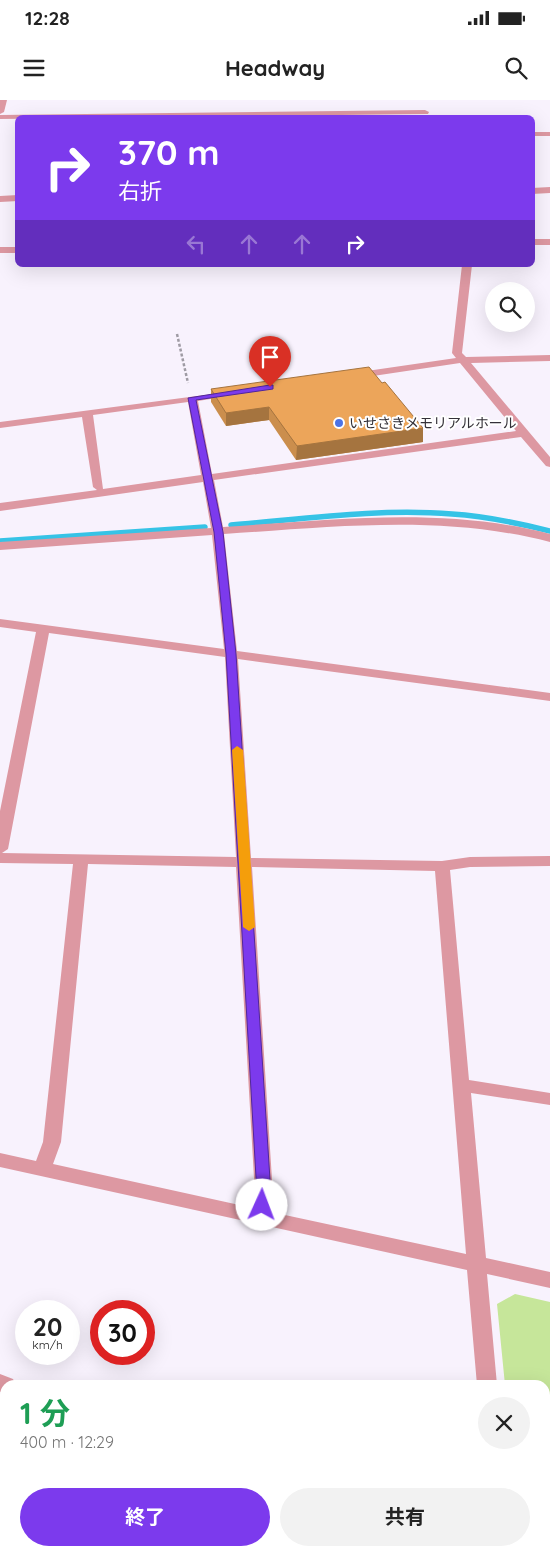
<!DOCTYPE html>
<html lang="ja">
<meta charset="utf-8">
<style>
body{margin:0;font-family:Quicksand,"Noto Sans JP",sans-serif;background:#f2f2f2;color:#222;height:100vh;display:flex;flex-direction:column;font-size:19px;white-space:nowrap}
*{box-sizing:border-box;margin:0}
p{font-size:16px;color:#767676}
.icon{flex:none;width:28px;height:28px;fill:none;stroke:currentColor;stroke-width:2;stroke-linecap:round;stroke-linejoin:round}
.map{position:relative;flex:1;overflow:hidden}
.details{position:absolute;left:0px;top:1280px;width:550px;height:176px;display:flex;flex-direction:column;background:#fff;border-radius:15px 15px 0 0;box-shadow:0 5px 20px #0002}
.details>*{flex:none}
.top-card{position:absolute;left:15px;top:15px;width:520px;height:152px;border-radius:8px;box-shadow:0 5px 20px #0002;background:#7c3aed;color:#fff;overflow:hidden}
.fabs{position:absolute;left:485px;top:182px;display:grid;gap:10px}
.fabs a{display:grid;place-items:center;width:50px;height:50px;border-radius:50%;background:#fff;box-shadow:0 5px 20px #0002;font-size:25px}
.speed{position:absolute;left:15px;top:1200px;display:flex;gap:10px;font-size:25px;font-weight:700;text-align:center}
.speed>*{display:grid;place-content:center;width:65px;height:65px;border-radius:50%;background:#fff;box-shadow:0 5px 20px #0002;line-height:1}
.speed small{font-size:12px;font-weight:400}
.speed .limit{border:8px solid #d22;background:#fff;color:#111}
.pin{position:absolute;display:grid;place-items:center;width:42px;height:42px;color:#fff;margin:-51px -21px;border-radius:50% 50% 50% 0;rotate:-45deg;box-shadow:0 0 5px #0007}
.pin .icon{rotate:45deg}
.me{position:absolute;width:55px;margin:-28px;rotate:2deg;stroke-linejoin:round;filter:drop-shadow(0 0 4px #0008)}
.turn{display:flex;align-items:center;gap:18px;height:105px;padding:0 20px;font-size:22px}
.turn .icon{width:65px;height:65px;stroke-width:2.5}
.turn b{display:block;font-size:35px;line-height:42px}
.lanes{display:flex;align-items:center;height:48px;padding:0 20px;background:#0003;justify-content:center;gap:25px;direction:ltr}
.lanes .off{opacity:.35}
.round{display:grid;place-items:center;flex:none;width:52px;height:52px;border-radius:26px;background:#f2f2f2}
.head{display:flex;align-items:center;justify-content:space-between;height:85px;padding:0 20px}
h1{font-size:30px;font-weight:700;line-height:38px;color:#1e9e55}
.button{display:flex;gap:10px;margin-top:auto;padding:10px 20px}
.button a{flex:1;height:58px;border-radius:30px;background:#7c3aed;color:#fff;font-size:20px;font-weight:700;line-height:58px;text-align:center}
.button a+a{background:#f2f2f2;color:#222}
.status{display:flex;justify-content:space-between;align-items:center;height:35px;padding:0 25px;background:#fff;direction:ltr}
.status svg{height:14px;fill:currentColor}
header{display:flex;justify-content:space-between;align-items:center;height:65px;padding:0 20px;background:#fff;font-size:22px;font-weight:700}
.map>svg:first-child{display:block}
.green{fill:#c6e69a}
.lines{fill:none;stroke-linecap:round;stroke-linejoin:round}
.stream{stroke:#36c3e6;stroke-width:5.5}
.path{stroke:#9f9ba4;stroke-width:2.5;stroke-dasharray:3 2;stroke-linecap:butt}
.minor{fill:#dd98a2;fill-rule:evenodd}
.wall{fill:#cb8e4d}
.shaded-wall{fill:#a5743f}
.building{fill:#eca55a;stroke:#a5743f}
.route{fill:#7c3aed;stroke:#51269a}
.slow{fill:#f59e0b}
.poi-dot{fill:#4c73e6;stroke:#fff;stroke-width:2}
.labels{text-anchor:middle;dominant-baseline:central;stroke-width:4;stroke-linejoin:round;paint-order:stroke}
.far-poi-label{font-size:14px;fill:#343138;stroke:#fff;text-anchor:start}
</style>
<div class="status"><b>12:28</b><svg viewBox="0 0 49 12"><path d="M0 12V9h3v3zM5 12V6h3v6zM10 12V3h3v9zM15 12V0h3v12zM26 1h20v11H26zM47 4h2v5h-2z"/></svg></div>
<header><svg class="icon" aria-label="menu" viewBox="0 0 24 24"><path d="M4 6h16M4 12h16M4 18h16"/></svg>Headway<svg class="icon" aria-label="search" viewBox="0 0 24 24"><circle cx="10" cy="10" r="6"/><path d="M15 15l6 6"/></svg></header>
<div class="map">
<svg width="550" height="1456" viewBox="0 0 550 1456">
<rect width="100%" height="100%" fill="#f8f2fd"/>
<path class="green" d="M515 1194 550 1202V1426L545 1425V1285H505L497 1204Z"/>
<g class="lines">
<path class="stream" d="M231 425C304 419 379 408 452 414 485 416 518 423 550 431
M0 441 205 427"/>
<path class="path" d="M177 234 188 283"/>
<path class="minor" d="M0 0H7L4 12 0 14Z
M425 10 429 12 428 14 0 19V15Z
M532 32H550V36H532Z
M550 87V93L532 94V88Z
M18 95V101L0 102V96Z
M532 139H550V145H532Z
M0 147H18V153H0Z
M462 165H472L462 253 466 257 550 255V261L471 263 550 357V367L546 366 521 337 214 380 223 427C332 420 443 406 550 434V442C441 414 335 427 224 434L237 551 550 593V601L238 559 251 758 442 761 470 757 550 756V766L470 767 450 770 469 980 550 993V1005L471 993 486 1158 550 1172V1188L487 1174 497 1285H477L467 1170 0 1067V1053L36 1061 43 1042 73 764 0 763V711L36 532 0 527V519L224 549 212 435 0 450V442L211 428 203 382 0 411V403L97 390 93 387 82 317 0 328V322L235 291V295L198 301 212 374 516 331 460 263 353 279 348 276 353 273 456 258 452 253ZM188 302 201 375 103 389 93 315ZM49 533 225 557 236 757 2 753 8 749ZM88 764 236 767 255 1095 253 1108 53 1064 61 1042ZM252 767 435 771 466 1154 271 1112 273 1095Z
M0 1274 13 1279 16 1285H5V1293L0 1292Z
M545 1432 550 1434V1454L542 1451H545Z
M483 1451H505L504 1456H482Z"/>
</g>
<path class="wall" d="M382 283 423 328V342L296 360 269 320 226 326 211 302V289Z"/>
<path class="shaded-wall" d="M269 307V320L226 326V313Z
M423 328V342L296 360 297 346Z"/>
<path class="building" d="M369 267 382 283 385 282 423 328 297 346 269 307 226 313 211 289Z"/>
<path class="route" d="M270 285H273V289L196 300 223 432 236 554 271 1095 267 1109H257L255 1105 257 1095 226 554 214 432 188 298Z"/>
<path class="slow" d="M237 646 243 650 255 827 249 831 243 827 232 650Z"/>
<circle class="poi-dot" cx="339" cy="323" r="5"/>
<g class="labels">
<g class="far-poi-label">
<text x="349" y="323">いせさきメモリアルホール</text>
</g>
</g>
</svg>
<div class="fabs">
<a><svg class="icon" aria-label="search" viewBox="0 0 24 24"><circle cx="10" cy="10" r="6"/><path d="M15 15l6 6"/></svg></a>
</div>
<div class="speed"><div>20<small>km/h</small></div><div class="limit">30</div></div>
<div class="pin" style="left:270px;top:287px;background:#d93025"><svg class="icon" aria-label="arrive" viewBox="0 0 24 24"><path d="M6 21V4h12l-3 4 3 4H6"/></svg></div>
<svg class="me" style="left:262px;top:1105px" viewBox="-20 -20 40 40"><circle r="19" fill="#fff"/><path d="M0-13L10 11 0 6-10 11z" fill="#7c3aed"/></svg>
<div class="top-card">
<div class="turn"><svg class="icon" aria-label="right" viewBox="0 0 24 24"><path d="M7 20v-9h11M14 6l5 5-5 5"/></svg><div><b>370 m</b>右折</div></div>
<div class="lanes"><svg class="icon off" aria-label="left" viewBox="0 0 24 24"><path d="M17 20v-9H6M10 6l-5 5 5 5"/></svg><svg class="icon off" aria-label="ahead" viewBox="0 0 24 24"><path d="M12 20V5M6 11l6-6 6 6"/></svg><svg class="icon off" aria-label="ahead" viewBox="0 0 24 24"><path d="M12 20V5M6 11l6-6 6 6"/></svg><svg class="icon" aria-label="right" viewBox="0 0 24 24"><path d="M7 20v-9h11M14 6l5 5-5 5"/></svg></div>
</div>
<section class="details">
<div class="head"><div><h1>1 分</h1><p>400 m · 12:29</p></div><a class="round"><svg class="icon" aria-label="close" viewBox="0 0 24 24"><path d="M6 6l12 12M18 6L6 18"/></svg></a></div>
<div class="button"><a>終了</a><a>共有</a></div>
</section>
</div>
